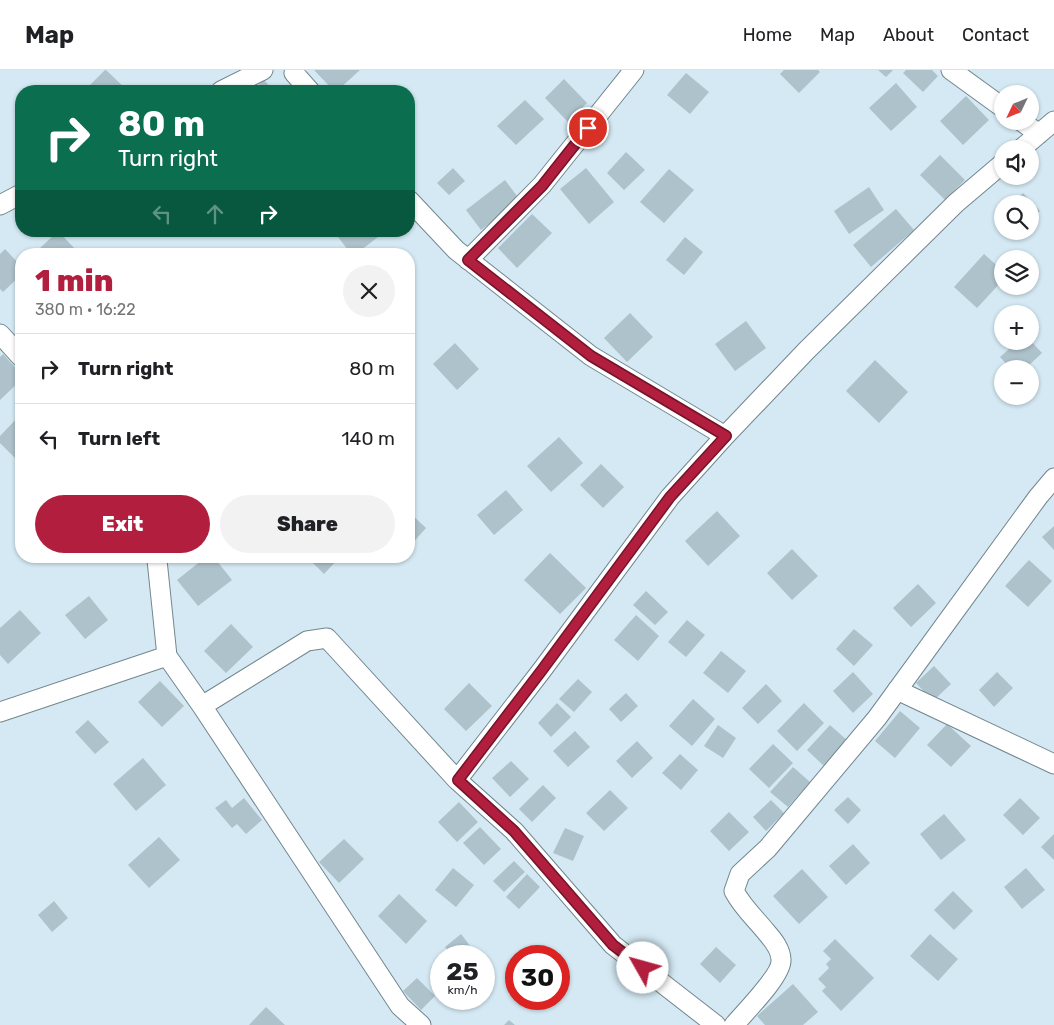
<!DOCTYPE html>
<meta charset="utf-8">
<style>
body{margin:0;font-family:Rubik,sans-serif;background:#f2f2f2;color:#202124;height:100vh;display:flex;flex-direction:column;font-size:19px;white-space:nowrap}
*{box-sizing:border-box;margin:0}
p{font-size:16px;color:#757577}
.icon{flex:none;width:28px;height:28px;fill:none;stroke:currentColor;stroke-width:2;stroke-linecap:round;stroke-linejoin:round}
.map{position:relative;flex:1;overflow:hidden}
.details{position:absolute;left:15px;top:178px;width:400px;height:315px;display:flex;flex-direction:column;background:#fff;border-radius:20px;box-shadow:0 1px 4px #0004}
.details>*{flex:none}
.top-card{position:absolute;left:15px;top:15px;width:400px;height:152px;border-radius:20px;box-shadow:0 1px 4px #0004;background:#0b6e4f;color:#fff;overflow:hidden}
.needle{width:32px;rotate:227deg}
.fabs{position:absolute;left:994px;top:15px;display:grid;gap:10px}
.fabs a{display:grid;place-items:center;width:45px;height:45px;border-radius:50%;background:#fff;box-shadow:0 1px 4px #0004;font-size:25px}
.speed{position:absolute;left:430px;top:875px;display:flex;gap:10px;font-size:25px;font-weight:700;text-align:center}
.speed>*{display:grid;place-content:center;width:65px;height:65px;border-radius:50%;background:#fff;box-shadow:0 1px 4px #0004;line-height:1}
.speed small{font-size:12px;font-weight:400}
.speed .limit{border:8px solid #d22;background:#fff;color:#111}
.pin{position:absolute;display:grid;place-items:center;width:42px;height:42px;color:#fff;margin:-21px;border:2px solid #fff;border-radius:50%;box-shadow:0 1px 5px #0007}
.me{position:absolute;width:55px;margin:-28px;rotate:308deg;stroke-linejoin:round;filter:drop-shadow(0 0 4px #0008)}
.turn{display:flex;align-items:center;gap:18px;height:105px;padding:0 20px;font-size:22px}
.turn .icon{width:65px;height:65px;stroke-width:2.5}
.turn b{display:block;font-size:35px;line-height:42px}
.lanes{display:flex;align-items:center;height:48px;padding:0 20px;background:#0003;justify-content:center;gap:25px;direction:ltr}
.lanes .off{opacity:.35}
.round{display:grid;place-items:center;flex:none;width:52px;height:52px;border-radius:26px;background:#f2f2f2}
.overview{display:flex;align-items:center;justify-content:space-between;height:85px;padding:0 20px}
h1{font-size:30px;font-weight:800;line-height:38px;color:#b11e3e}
.button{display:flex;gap:10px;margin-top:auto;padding:10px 20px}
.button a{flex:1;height:58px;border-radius:30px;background:#b11e3e;color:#fff;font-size:20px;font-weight:800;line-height:58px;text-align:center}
.button a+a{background:#f2f2f2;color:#202124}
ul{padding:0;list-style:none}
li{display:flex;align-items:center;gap:15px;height:70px;padding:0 20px;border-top:1px solid #e0e0e0}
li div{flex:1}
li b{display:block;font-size:19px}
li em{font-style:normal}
header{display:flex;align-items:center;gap:30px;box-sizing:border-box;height:70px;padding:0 25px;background:#fff;border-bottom:1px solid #e0e0e0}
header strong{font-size:24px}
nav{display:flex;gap:28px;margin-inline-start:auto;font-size:18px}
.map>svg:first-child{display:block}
.building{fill:#aec2cb}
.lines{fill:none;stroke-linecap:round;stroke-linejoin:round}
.street-casing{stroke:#72868e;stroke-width:21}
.street{stroke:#fff;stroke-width:19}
.route-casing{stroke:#731428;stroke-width:12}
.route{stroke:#b11e3e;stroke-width:9}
</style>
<header>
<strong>Map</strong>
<nav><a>Home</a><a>Map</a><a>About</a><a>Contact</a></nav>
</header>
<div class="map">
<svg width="1054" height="955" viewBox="0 0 1054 955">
<rect width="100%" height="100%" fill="#d4e9f3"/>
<path class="building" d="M105 0H106L128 21H84Z
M314 0H360L337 21H334Z
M784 0H818L820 2 799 23 780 4Z
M878 0H893L886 7Z
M906 0H932L938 6 923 22 903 3Z
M686 3 709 22 690 44 667 25Z
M564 9 587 33 568 52 545 28Z
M264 10 274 21H252Z
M896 13 917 37 891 61 869 38Z
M353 15 359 21H346Z
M966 26 989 50 963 75 940 51Z
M525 30 544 49 516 75 497 56Z
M626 82 645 100 624 120 607 103Z
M940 85 965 110 945 130 920 105Z
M453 98 465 111 449 125 437 113Z
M586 98 614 132 589 154 560 119Z
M669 99 694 120 664 153 640 132Z
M505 110 520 130 481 160 466 140Z
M869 117 884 140 849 164 834 141Z
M1023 123 1040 141 1030 151V134H1012Z
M896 139 914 160 871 197 853 175Z
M532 144 552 163 517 198 498 178Z
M58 161 76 180 72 184H40L37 181Z
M337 161H373L378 167 356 184H351L335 163Z
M685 167 703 182 684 205 666 190Z
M5 179 21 196V205L3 222 0 219V184Z
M984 184 1002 200V211L977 238 954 217Z
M630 243 653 267 627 292 604 268Z
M746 251 766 278 735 301 715 274Z
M1030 270 1042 283 1025 299H1011L1000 287 1018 271H1030Z
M455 273 479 299 457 320 433 294Z
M3 284 21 304V310L0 330V287Z
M875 290 908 322 879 353 846 321Z
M21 344V387L18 391 0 373V366Z
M559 367 583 393 551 422 527 396Z
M601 394 624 417 603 438 580 415Z
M506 420 523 440 494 465 477 445Z
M717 441 740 466 708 496 685 471Z
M409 442 426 458 409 477Z
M1054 456V480L1042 467Z
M792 479 818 506 792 530 767 503Z
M550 483 586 518 560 544 524 510Z
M207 486H213L232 510 198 536 177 510Z
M306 486H341L324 504Z
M1029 490 1052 511 1028 537 1005 516Z
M918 514 936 533 911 557 893 538Z
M646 521 668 542 655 555 633 535Z
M89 526 108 550 85 569 65 545Z
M20 540 41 563 8 594 0 585V558Z
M636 545 659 566 638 591 614 570Z
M687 550 705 565 686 587 668 572Z
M231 554 253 577 226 603 204 581Z
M854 559 873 575 854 596 836 579Z
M721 581 746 601 728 623 703 603Z
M934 596 951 614 933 631 916 613Z
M853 602 873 624 853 643 833 621Z
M997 602 1013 618 994 637 979 620Z
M578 609 592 622 574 642 559 629Z
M160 611 184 636 162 657 138 632Z
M469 613 492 636 466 661 444 639Z
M766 614 782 631 758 654 742 638Z
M626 623 638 636 621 652 609 639Z
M693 629 715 649 692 676 669 656Z
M557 633 571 647 551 667 538 653Z
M804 633 824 653 797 681 777 661Z
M900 641 920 658 895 688 875 671Z
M88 650 109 672 95 684 75 662Z
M947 654 971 676 951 697 927 675Z
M718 655 736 668 723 688 704 676Z
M830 655 848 671 824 696 807 680Z
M575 661 590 677 568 697 553 681Z
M637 671 653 688 632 708 616 691Z
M773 674 793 693 769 718 749 699Z
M680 684 698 700 681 720 662 703Z
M143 688 166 715 136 741 113 714Z
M511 691 529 709 510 727 492 708Z
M793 697 810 712 788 737 770 722Z
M543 715 556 728 532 752 519 739Z
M610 720 628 738 604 761 586 743Z
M848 727 861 740 848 754 834 740Z
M244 728 262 750 246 764 237 754 232 758 215 738 226 730 232 738Z
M1020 728 1040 748 1023 765 1003 745Z
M771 730 784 743 766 761 753 747Z
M459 732 478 752 457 772 438 752Z
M729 742 749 762 729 781 710 761Z
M944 744 966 770 941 790 920 764Z
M480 757 501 779 484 795 463 773Z
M565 758 584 766 573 791 553 783Z
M1054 764V790L1041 777Z
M159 767 180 790 149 818 128 795Z
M344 769 364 789 339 813 319 792Z
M853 774 870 793 846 815 829 796Z
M514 791 525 802 504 822 493 811Z
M453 798 474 815 456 837 435 820Z
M1026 798 1045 820 1022 839 1004 817Z
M802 799 828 827 799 854 773 826Z
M527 804 540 817 519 839 506 827Z
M953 821 973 841 954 860 934 840Z
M399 824 427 851 406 874 378 846Z
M54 831 68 848 52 862 38 845Z
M461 864 478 886H453L445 877Z
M930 864 958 889 938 911 910 886Z
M835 869 874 908 841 941 822 921 826 917 818 909 829 898 826 894 831 889 823 881Z
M716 877 736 895 720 913 700 894Z
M417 908 435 926 421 940 403 921Z
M793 914 818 942 803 955H765L757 946Z
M266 937 285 955H249Z
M509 950 515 955H504Z"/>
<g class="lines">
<defs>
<path id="street" d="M295 0 294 3 310 21
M951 0 1002 37
M221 21 263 0
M1021 51 1039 64
M1021 79 1054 51
M409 130 456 180 591 286 725 366
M0 135 21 124
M468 190 542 115 634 0
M0 264 21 287
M157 490 167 586 202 636 400 936 421 955
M897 620 1054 694
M202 636 307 571 327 568 457 710
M0 642 167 586
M716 955 613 875 514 761 457 710 542 600 670 427 725 366 806 281 956 133 1002 94
M734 955C745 942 782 905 781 890 781 880 774 871 767 863 756 849 743 838 734 821L740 804 768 778 877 648 1038 427 1054 408"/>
</defs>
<use href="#street" class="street-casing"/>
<use href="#street" class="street"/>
</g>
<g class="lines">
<defs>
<path id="route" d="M588 58 542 116 468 190 591 286 726 366 670 427 542 600 458 710 514 761 613 875 643 898"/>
</defs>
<use href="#route" class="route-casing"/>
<use href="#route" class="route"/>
</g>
</svg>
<div class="fabs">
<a><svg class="needle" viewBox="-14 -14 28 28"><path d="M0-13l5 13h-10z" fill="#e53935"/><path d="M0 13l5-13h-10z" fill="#757577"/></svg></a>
<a><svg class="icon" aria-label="sound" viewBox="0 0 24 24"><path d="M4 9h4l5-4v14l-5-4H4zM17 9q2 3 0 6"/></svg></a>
<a><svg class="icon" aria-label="search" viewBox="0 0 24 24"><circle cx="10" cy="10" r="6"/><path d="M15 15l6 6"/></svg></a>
<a><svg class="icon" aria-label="layers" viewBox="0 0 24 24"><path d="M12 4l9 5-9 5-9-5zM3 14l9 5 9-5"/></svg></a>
<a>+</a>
<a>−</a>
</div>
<div class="speed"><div>25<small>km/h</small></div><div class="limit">30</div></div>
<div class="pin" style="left:588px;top:58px;background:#d93025"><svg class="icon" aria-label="arrive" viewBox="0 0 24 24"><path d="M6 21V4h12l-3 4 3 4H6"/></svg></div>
<svg class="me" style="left:643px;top:898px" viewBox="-20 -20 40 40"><circle r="19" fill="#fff"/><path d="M0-13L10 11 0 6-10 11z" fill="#b11e3e"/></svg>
<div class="top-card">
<div class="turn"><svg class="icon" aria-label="right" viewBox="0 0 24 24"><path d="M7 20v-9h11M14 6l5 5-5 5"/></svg><div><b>80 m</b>Turn right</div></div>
<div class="lanes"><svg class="icon off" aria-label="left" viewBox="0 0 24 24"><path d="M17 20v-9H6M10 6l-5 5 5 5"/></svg><svg class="icon off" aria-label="ahead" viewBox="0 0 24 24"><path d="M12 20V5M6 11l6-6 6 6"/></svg><svg class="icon" aria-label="right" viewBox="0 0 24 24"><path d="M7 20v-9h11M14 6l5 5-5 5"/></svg></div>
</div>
<section class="details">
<div class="overview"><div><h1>1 min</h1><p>380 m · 16:22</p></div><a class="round"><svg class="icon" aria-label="close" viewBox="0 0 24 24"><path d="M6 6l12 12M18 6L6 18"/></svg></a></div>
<ul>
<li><svg class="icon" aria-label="right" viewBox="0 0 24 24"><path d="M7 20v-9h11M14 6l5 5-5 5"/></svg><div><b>Turn right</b></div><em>80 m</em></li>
<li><svg class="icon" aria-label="left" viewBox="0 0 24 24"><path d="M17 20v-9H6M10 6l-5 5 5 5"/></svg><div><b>Turn left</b></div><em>140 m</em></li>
</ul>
<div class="button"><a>Exit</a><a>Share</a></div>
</section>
</div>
